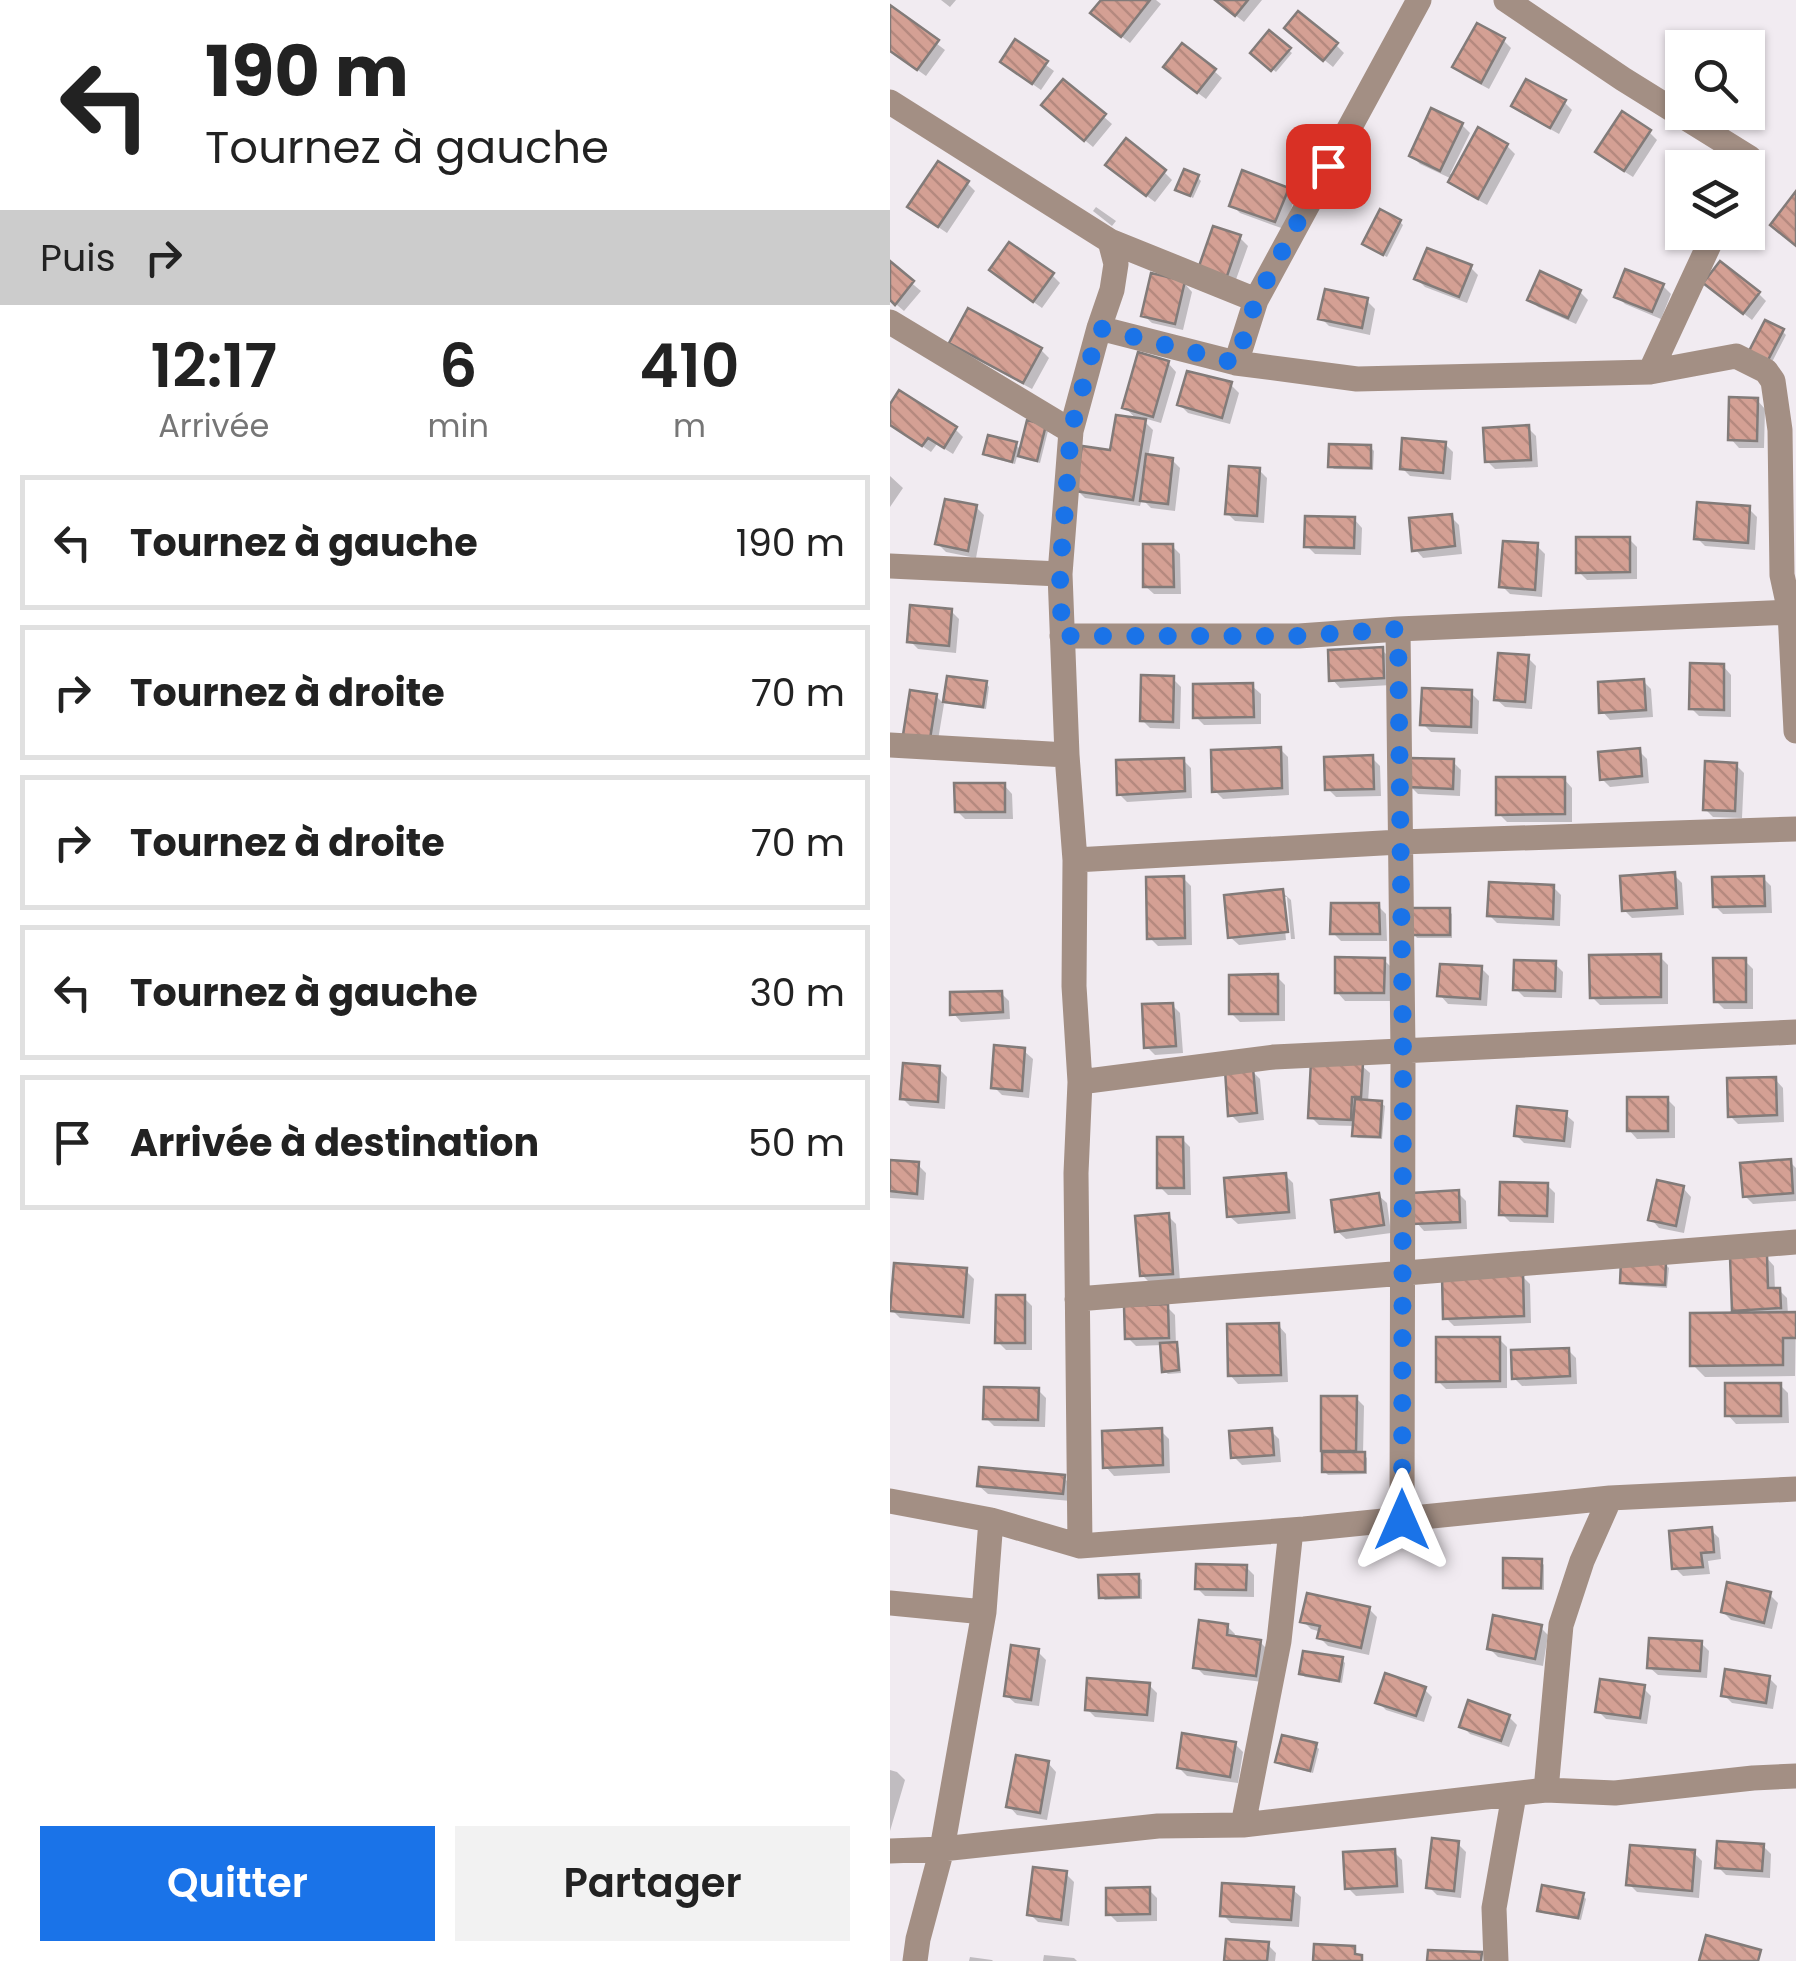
<!DOCTYPE html>
<html lang="fr">
<meta charset="utf-8">
<style>
body{margin:0;font-family:Poppins,sans-serif;background:#f2f2f2;color:#222;height:100vh;display:flex;flex-direction:column;font-size:38px;white-space:nowrap}
*{box-sizing:border-box;margin:0}
p{font-size:32px;color:#767676}
.icon{flex:none;width:55px;height:55px;fill:none;stroke:currentColor;stroke-width:2;stroke-linecap:round;stroke-linejoin:round}
.map{position:relative;flex:1;overflow:hidden}
.panel{display:flex;flex-direction:column;background:#fff;width:890px}
.panel>*{flex:none}
.banner{background:#fff;color:#222;overflow:hidden}
.controls{position:absolute;left:775px;top:30px;display:grid;gap:20px}
.controls a{display:grid;place-items:center;width:100px;height:100px;border-radius:0px;background:#fff;box-shadow:0 2px 8px #0004;font-size:50px}
.pin{position:absolute;display:grid;place-items:center;width:85px;height:85px;color:#fff;margin:-42px;border-radius:20px;box-shadow:0 5px 15px #0006}
.me{position:absolute;width:110px;margin:-55px;rotate:0deg;stroke-linejoin:round;filter:drop-shadow(0 0 8px #0008)}
.turn{display:flex;align-items:center;gap:35px;height:210px;padding:0 40px;font-size:45px}
.turn .icon{width:130px;height:130px;stroke-width:2.5}
.turn b{display:block;font-size:70px;line-height:85px}
.then{display:flex;align-items:center;height:95px;padding:0 40px;background:#0003;gap:20px;font-size:38px}
.eta{display:flex;justify-content:space-evenly;align-items:center;height:170px;text-align:center}
.eta b{font-size:60px;font-weight:600;line-height:70px}
.button{display:flex;gap:20px;margin-top:auto;padding:20px 40px}
.button a{flex:1;height:115px;border-radius:0px;background:#1a73e8;color:#fff;font-size:40px;font-weight:600;line-height:115px;text-align:center}
.button a+a{background:#f2f2f2;color:#222}
ul{padding:0;list-style:none}
li{display:flex;align-items:center;gap:30px;height:135px;margin:0 20px 15px;padding:0 20px;border:5px solid #e0e0e0;border-radius:0px}
li div{flex:1}
li b{display:block;font-size:38px}
li em{font-style:normal}
main{display:flex;flex:1;min-height:0}
.map>svg:first-child{display:block}
.shadow{fill:#0003}
.building{fill:url(#building-back-hatch);stroke:#827b79;stroke-width:2.5}
.lines{fill:none;stroke-linecap:round;stroke-linejoin:round}
.minor{stroke:#a38f84;stroke-width:25}
.route{stroke:#1a73e8;stroke-width:18;stroke-dasharray:0 32.4}
</style>
<main>
<section class="panel">
<div class="banner">
<div class="turn"><svg class="icon" aria-label="left" viewBox="0 0 24 24"><path d="M17 20v-9H6M10 6l-5 5 5 5"/></svg><div><b>190 m</b>Tournez à gauche</div></div>
<div class="then">Puis<svg class="icon" aria-label="right" viewBox="0 0 24 24"><path d="M7 20v-9h11M14 6l5 5-5 5"/></svg></div>
</div>
<div class="eta">
<div><b>12:17</b><p>Arrivée</p></div>
<div><b>6</b><p>min</p></div>
<div><b>410</b><p>m</p></div>
</div>
<ul>
<li><svg class="icon" aria-label="left" viewBox="0 0 24 24"><path d="M17 20v-9H6M10 6l-5 5 5 5"/></svg><div><b>Tournez à gauche</b></div><em>190 m</em></li>
<li><svg class="icon" aria-label="right" viewBox="0 0 24 24"><path d="M7 20v-9h11M14 6l5 5-5 5"/></svg><div><b>Tournez à droite</b></div><em>70 m</em></li>
<li><svg class="icon" aria-label="right" viewBox="0 0 24 24"><path d="M7 20v-9h11M14 6l5 5-5 5"/></svg><div><b>Tournez à droite</b></div><em>70 m</em></li>
<li><svg class="icon" aria-label="left" viewBox="0 0 24 24"><path d="M17 20v-9H6M10 6l-5 5 5 5"/></svg><div><b>Tournez à gauche</b></div><em>30 m</em></li>
<li><svg class="icon" aria-label="arrive" viewBox="0 0 24 24"><path d="M6 21V4h12l-3 4 3 4H6"/></svg><div><b>Arrivée à destination</b></div><em>50 m</em></li>
</ul>
<div class="button"><a>Quitter</a><a>Partager</a></div>
</section>
<div class="map">
<svg width="906" height="1961" viewBox="0 0 906 1961">
<defs>
<pattern id="building-back-hatch" width="6" height="6" patternUnits="userSpaceOnUse" patternTransform="scale(2.5)"><rect width="6" height="6" fill="#d4a094"/><path d="M-1 5l2 2M0 0l6 6M5-1l2 2" fill="none" stroke="#b5897f"/></pattern>
</defs>
<rect width="100%" height="100%" fill="#f1ebf1"/>
<path class="shadow" d="M51 0H66L60 7Z
M214 0H266L271 4 240 43 212 21Z
M326 0H372L354 22Z
M0 8 55 50 36 76 0 50Z
M379 34 402 53 386 72 363 53Z
M405 36 446 45 454 53 443 67Z
M613 40 621 48 599 89 573 75 565 67Z
M126 43 164 71 151 90 121 69Z
M324 71 332 78 316 99 284 75Z
M174 82 222 124 203 147 162 113Z
M674 102 682 110 669 134 632 113 624 105Z
M572 125 580 133 560 174 564 175 617 146 625 154 597 205 569 189 561 181 562 179 530 164 522 156Z
M759 132 767 140 743 177 716 160 709 152Z
M274 172 282 180 265 202 226 173Z
M308 178 311 181 303 198 292 192Z
M77 183 85 191 57 233 29 214Z
M397 190 405 198 394 229 350 213 342 205Z
M206 207 226 221 222 226 203 211Z
M510 222 513 225 497 257 478 247Z
M350 238 358 246 344 285 319 277Z
M0 265 31 291 14 311 0 299Z
M580 267 588 275 577 303 535 287 527 279Z
M162 275 170 283 152 308 110 278Z
M294 283 302 292 293 330 262 323 253 315Z
M773 286 781 294 771 319 735 304 727 296Z
M824 290 868 293 876 301 862 320Z
M690 292 698 300 686 324 648 307 640 299Z
M477 301 485 309 480 335 439 326 431 318Z
M892 331 896 335 881 364 865 356Z
M62 343 151 350 159 358 142 389 70 351Z
M278 363 286 372 271 423 250 417 263 430 258 457 282 460 290 468 285 511 261 508 252 499 250 506 195 498 187 490 222 453 248 421 235 407Z
M341 385 349 393 340 424 298 413 290 405Z
M867 400 875 409 874 448H849L841 439Z
M0 409 65 429 73 437 63 454 47 444 41 452 0 424Z
M139 423 158 431 150 463 134 459 128 453 125 464 99 457 95 453 126 445 132 451Z
M638 428 646 436 648 467 605 469 597 461Z
M555 444 563 452 561 480 520 476 512 468Z
M480 447 484 451 483 470 444 469 441 466Z
M369 470 377 478 374 523 345 521 337 513Z
M0 476 13 488 0 507Z
M86 507 94 515 86 558 56 552 48 544Z
M859 509 867 517 865 550 815 546 807 538Z
M561 517 569 525 572 554 533 558 525 549Z
M464 519 472 528 471 555 425 554 417 546Z
M739 539 747 547V579L697 580 689 572Z
M282 546 290 554 291 594H264L255 586Z
M647 546 655 554 652 597 620 594 612 586Z
M61 611 69 619 66 653 28 649 20 641Z
M492 650 500 658 501 685 450 688 442 679Z
M638 658 646 666 642 709 615 707 606 699Z
M833 666 841 675V717L809 716 801 708Z
M283 679 291 687 290 729 260 728 252 720Z
M753 681 761 689 763 717 720 720 712 711Z
M96 683 99 687 96 709 60 704 56 701Z
M362 686 371 694V724L314 725 306 717Z
M581 693 589 701 588 734 541 732 533 724Z
M46 696 54 704 47 746 23 742Z
M390 749 398 757 399 795 333 799 325 791Z
M749 751 757 759 759 783 720 787 712 779Z
M482 758 490 766 491 796 446 797 438 789Z
M293 760 301 768 302 798 237 802 229 794Z
M563 762 571 770 570 796 528 794 520 786Z
M846 765 854 773 852 818 823 817 815 809Z
M674 779 682 788V822H617L609 814Z
M114 785 122 794 123 819H75L67 811Z
M784 875 792 883 794 915 742 918 734 910Z
M293 878 301 886 302 945 268 946 260 938Z
M873 878 881 886 882 913 833 914 825 906Z
M663 887 671 895 670 926 607 923 599 915Z
M392 892 401 900 405 939H401L397 897H392L396 940 349 945 340 937Z
M488 906 496 914 497 941H451L443 933Z
M559 911 562 914V938H527L524 934Z
M770 957 778 965V1004L710 1005 702 997Z
M494 960 502 968 501 1001H455L447 992Z
M855 961 863 969V1009H834L826 1001Z
M665 964 673 972 672 998 634 997 626 989Z
M591 968 599 976 597 1006 558 1004 550 995Z
M387 977 395 985V1021L350 1022 341 1013Z
M111 993 119 1001 120 1019 71 1022 63 1013Z
M282 1005 290 1013 293 1053 265 1055 257 1047Z
M134 1051 143 1059 139 1098 112 1095 104 1087Z
M471 1065 480 1073 478 1102 491 1103 495 1106 492 1139 468 1138 464 1135 465 1126 429 1125 421 1117Z
M49 1069 57 1077 55 1109 20 1106 12 1098Z
M362 1071 370 1079 374 1120 349 1123 341 1115Z
M885 1079 893 1088 894 1122 848 1124 840 1116Z
M777 1099 785 1107V1138L747 1139 739 1130Z
M675 1114 684 1122 681 1148 634 1143 626 1135Z
M292 1139 300 1147 301 1195H278L270 1187Z
M0 1162 28 1165 36 1173 34 1200 0 1198Z
M900 1162 906 1168V1201L863 1204 855 1196Z
M395 1175 403 1183 406 1219 348 1224 339 1216Z
M657 1185 665 1193 664 1223 620 1222 612 1214Z
M793 1188 801 1197 794 1233 769 1228 761 1219Z
M568 1193 576 1201 577 1229 534 1231 526 1222Z
M488 1195 497 1203 501 1233 456 1239 447 1231Z
M278 1216 286 1224 290 1281 260 1283 252 1275Z
M876 1257 884 1266 885 1290H889L897 1298 898 1315 906 1314 905 1376 815 1377 803 1365 850 1315 844 1310Z
M775 1264 779 1268 777 1288 736 1285 733 1282Z
M76 1271 84 1279 80 1324 10 1318 2 1310Z
M632 1276 640 1284 641 1323 564 1326 556 1318Z
M134 1298 142 1306V1350H116L108 1342Z
M277 1307 285 1315 286 1345 289 1348 291 1373 278 1374 274 1371 273 1345 246 1346 238 1338Z
M388 1325 396 1334 398 1382 348 1384 340 1375Z
M609 1339 617 1347V1388L556 1389 548 1381Z
M678 1350 686 1358 687 1384 632 1386 624 1378Z
M890 1385 898 1393 899 1423 846 1424 838 1415Z
M148 1390 156 1398 155 1427 104 1426 96 1418Z
M466 1398 474 1406 473 1454 477 1458V1474L438 1475 434 1471 438 1454 434 1449Z
M271 1431 279 1439 280 1473 224 1476 216 1467Z
M381 1431 389 1439 391 1462 352 1465 344 1457Z
M174 1478 182 1486 181 1501 98 1494 89 1486Z
M821 1530 829 1538 831 1559 818 1561 820 1574 793 1576 785 1568Z
M651 1561 654 1565V1590H619L615 1586Z
M356 1567 364 1575V1597L315 1596 307 1588Z
M248 1576 252 1580V1599L215 1600 211 1597Z
M880 1595 888 1603 882 1629 841 1620 833 1612Z
M479 1609 487 1617 479 1655 438 1646 430 1638 431 1632 421 1629 413 1621Z
M337 1626 345 1634 344 1638 370 1642 378 1650 373 1682 314 1675 306 1667Z
M650 1627 658 1635 653 1666 608 1657 599 1648Z
M811 1643 819 1651 817 1678 768 1675 759 1667Z
M148 1652 156 1660 149 1706 125 1703 116 1695Z
M452 1660 455 1663 452 1683 415 1677 412 1674Z
M879 1678 887 1686 883 1709 842 1703 834 1695Z
M259 1685 267 1693 264 1722 205 1717 197 1709Z
M753 1688 761 1696 757 1724 716 1719 708 1711Z
M534 1689 542 1697 534 1722 496 1710 488 1702Z
M619 1717 627 1725 619 1747 580 1734 572 1726Z
M345 1744 353 1752 348 1783 297 1776 289 1768Z
M426 1746 429 1749 423 1773 391 1765 387 1761Z
M158 1763 166 1772 157 1820 127 1815 119 1806Z
M0 1770 7 1772 15 1780 0 1831Z
M568 1844 576 1852 571 1898 547 1895 539 1887Z
M873 1846 881 1854 880 1878 836 1875 828 1867Z
M504 1852 512 1860 514 1893 466 1896 458 1888Z
M804 1853 812 1861 809 1898 747 1892 739 1884Z
M176 1874 184 1882 179 1926 148 1922 140 1914Z
M402 1889 411 1897 409 1927 341 1923 333 1915Z
M259 1890 267 1898V1921L227 1922 219 1914Z
M692 1895 696 1899 691 1920 653 1913 650 1910Z
M378 1945 386 1953 385 1961H336Z
M154 1955 184 1958 187 1961H153Z
M80 1957 102 1960 103 1961H79Z"/>
<path class="building" d="M211 0H260L231 37 200 13Z
M325 0H358L345 16Z
M0 5 49 40 27 70 0 51Z
M408 11 448 43 433 61 394 28Z
M587 23 615 38 591 83 562 67Z
M379 30 401 48 381 71 360 53Z
M125 39 158 61 142 84 110 62Z
M292 43 326 69 307 93 273 67Z
M173 79 216 114 194 141 151 105Z
M636 79 676 100 660 128 621 106Z
M541 108 573 123 550 171 519 156Z
M732 111 761 130 734 171 705 152Z
M588 127 618 144 588 199 558 182Z
M236 138 276 170 256 196 215 165Z
M48 161 79 181 48 227 17 207Z
M294 169 309 175 300 196 285 190Z
M352 170 399 188 385 222 339 206Z
M906 191V246L880 225Z
M490 209 511 220 493 255 472 244Z
M323 226 351 235 336 279 308 269Z
M119 242 164 273 143 302 99 270Z
M537 248 582 265 569 297 524 279Z
M0 261 24 281 5 305 0 300Z
M830 261 870 292 853 314 813 283Z
M735 269 774 284 762 312 724 297Z
M650 271 691 290 678 318 637 300Z
M261 273 295 281 285 324 251 316Z
M435 289 478 298 472 328 428 319Z
M78 308 152 348 133 383 59 343Z
M875 320 894 329 877 362 858 353Z
M248 352 279 361 263 417 232 408Z
M297 371 342 382 332 418 287 405Z
M9 390 67 427 54 448 38 438 32 446 0 425V404Z
M839 397 868 398 867 441 838 440Z
M226 415 256 419 243 500 185 491 192 446 220 450Z
M137 420 156 425 147 461 128 456Z
M639 425 641 460 595 462 593 428Z
M98 435 127 442 122 462 93 454Z
M512 438 556 442 553 473 510 469Z
M439 444 481 445V468L438 467Z
M256 454 283 458 278 504 250 501Z
M339 466 370 468 367 516 335 514Z
M55 499 87 505 78 551 45 544Z
M807 502 860 506 858 543 804 539Z
M562 514 565 546 522 551 519 518Z
M415 516 465 517 464 548 414 547Z
M686 537H740V572L686 573Z
M613 541 648 543 645 590 609 587Z
M253 544H283L284 587H253Z
M20 605 62 609 59 646 17 642Z
M493 647 494 678 439 681 438 650Z
M608 653 639 655 635 702 604 700Z
M800 663 834 664V710L799 709Z
M251 675 284 676 283 722 250 721Z
M57 676 97 681 93 707 53 702Z
M754 679 756 710 709 713 708 682Z
M363 683 364 717 303 718V684Z
M532 688 582 690 581 727 530 725Z
M20 690 47 694 40 739 13 735Z
M391 747 392 788 322 792 321 750Z
M750 748 752 776 710 780 708 752Z
M483 755 484 789 435 790 434 757Z
M294 758 295 791 227 795 226 760Z
M519 758 564 759 563 789 518 787Z
M815 761 847 763 845 811 813 810Z
M606 777H675V814L606 815Z
M64 783H115V812H65Z
M785 872 787 908 732 911 730 876Z
M294 876 295 938 257 939 256 877Z
M874 876 875 906 823 907 822 877Z
M599 882 664 885 663 919 597 916Z
M393 889 398 932 338 938 334 895Z
M441 903H489L490 934H440Z
M521 908H560V935H521Z
M771 954V997L700 998 699 955Z
M445 957 495 958 494 993H445Z
M823 958H856V1002H824Z
M624 960 666 961 665 991 623 990Z
M550 964 592 966 590 999 547 996Z
M388 974V1014H339V975Z
M112 991 113 1012 60 1015V992Z
M283 1003 286 1046 254 1048 252 1004Z
M104 1045 135 1048 132 1091 101 1088Z
M421 1061 473 1063 471 1097H462L461 1120 418 1118Z
M13 1063 50 1066 48 1102 10 1099Z
M363 1068 367 1113 338 1116 335 1070Z
M886 1077 887 1115 838 1117 837 1078Z
M737 1097H778V1131H737Z
M465 1099 492 1101 490 1137 462 1136Z
M627 1106 677 1111 674 1141 624 1136Z
M267 1137H293L294 1188H267Z
M901 1159 903 1193 853 1197 850 1163Z
M0 1160 29 1162 27 1194 0 1191Z
M396 1173 399 1212 337 1217 334 1178Z
M767 1180 794 1186 786 1226 758 1220Z
M610 1182 658 1183 657 1216 609 1215Z
M569 1190 570 1222 523 1224 522 1193Z
M489 1193 494 1225 445 1232 441 1200Z
M279 1213 283 1274 250 1276 245 1216Z
M877 1255 878 1288H890L891 1308 842 1311 840 1257Z
M731 1260 776 1262 775 1285 730 1283Z
M4 1263 77 1268 73 1317 0 1311Z
M633 1273 634 1316 553 1319 552 1276Z
M106 1295H135V1343H105Z
M278 1304 279 1338 235 1339 234 1306Z
M906 1312V1338H893V1365L800 1366V1313Z
M389 1323 391 1375 338 1376 337 1324Z
M546 1337H610V1381L546 1382Z
M287 1342 289 1370 272 1372 270 1343Z
M679 1348 680 1376 622 1379 621 1350Z
M835 1383H891V1416H835Z
M94 1387 149 1388 148 1420 93 1419Z
M431 1396H467L466 1451H431Z
M272 1428 273 1465 213 1468 212 1431Z
M382 1428 384 1455 341 1458 339 1431Z
M432 1452H475V1472H432Z
M89 1467 175 1475 173 1494 87 1486Z
M822 1527 824 1552 811 1553 813 1567 782 1569 779 1531Z
M613 1558 652 1559 651 1588H613Z
M306 1564 357 1565 356 1590 305 1589Z
M249 1574V1597L209 1598 208 1575Z
M837 1582 881 1592 874 1623 831 1612Z
M417 1593 480 1607 471 1648 427 1638 430 1626 410 1622Z
M603 1615 652 1625 645 1659 597 1649Z
M309 1620 338 1624 337 1635 371 1640 366 1676 303 1668Z
M759 1638 812 1641 810 1671 757 1668Z
M121 1645 149 1649 141 1700 114 1696Z
M413 1651 453 1657 449 1681 409 1674Z
M835 1669 880 1676 876 1703 831 1696Z
M495 1673 536 1687 526 1716 485 1703Z
M197 1678 260 1683 257 1715 195 1710Z
M710 1679 755 1685 750 1718 705 1712Z
M578 1700 620 1715 611 1741 569 1727Z
M292 1733 346 1742 340 1777 287 1768Z
M392 1735 427 1743 420 1771 385 1762Z
M126 1755 159 1761 150 1813 116 1807Z
M542 1838 569 1841 564 1891 536 1888Z
M827 1841 874 1844 872 1871 825 1868Z
M740 1845 805 1850 802 1891 736 1885Z
M505 1849 507 1886 455 1889 453 1852Z
M143 1867 177 1871 171 1920 137 1915Z
M332 1883 404 1887 401 1920 330 1916Z
M652 1885 694 1893 688 1918 647 1911Z
M260 1887V1914L216 1915V1888Z
M816 1935 871 1950 868 1961H809Z
M336 1939 379 1942 377 1961H334Z
M424 1944 465 1946V1954L472 1955V1961H423Z
M538 1950 592 1952 591 1961H537Z"/>
<g class="lines">
<path class="minor" d="M616 0 733 79 860 158 856 168
M0 102 220 241 366 300
M0 322 181 431
M209 328 346 363 467 379 760 372 846 356 876 371 883 381 890 430 892 575 900 612 906 731
M346 363 366 300 529 0
M760 372 825 232
M0 566 170 574
M508 629 513 1052 512 1520
M172 636H409L508 629 900 612
M0 745 177 755
M185 860 510 842 906 829
M190 1082 384 1057 906 1032
M187 1299 906 1242
M0 1501 101 1520 190 1546 414 1529 720 1498 906 1489
M190 1546 186 1173 190 1082 184 986 185 860 177 755 170 574 181 431 209 328 222 290 226 264 220 241
M0 1603 94 1612
M656 1790 671 1625 692 1561 720 1498
M353 1825 389 1641 401 1530
M0 1851 52 1849 268 1826 353 1825 656 1790 725 1793 863 1778 906 1776
M25 1961 28 1939 52 1849 94 1612 101 1520
M606 1961 604 1908 624 1795"/>
</g>
<g class="lines">
<path class="route" d="M438 166 366 300 346 363 209 328 181 430 170 574 172 636H409L508 629 513 1052 512 1520"/>
</g>
</svg>
<div class="controls">
<a><svg class="icon" aria-label="search" viewBox="0 0 24 24"><circle cx="10" cy="10" r="6"/><path d="M15 15l6 6"/></svg></a>
<a><svg class="icon" aria-label="layers" viewBox="0 0 24 24"><path d="M12 4l9 5-9 5-9-5zM3 14l9 5 9-5"/></svg></a>
</div>
<div class="pin" style="left:438px;top:166px;background:#d93025"><svg class="icon" aria-label="arrive" viewBox="0 0 24 24"><path d="M6 21V4h12l-3 4 3 4H6"/></svg></div>
<svg class="me" style="left:512px;top:1520px" viewBox="-20 -20 40 40"><path d="M0-17L14 15 0 8-14 15z" fill="#1a73e8" stroke="#fff" stroke-width="4"/></svg>
</div>
</main>
